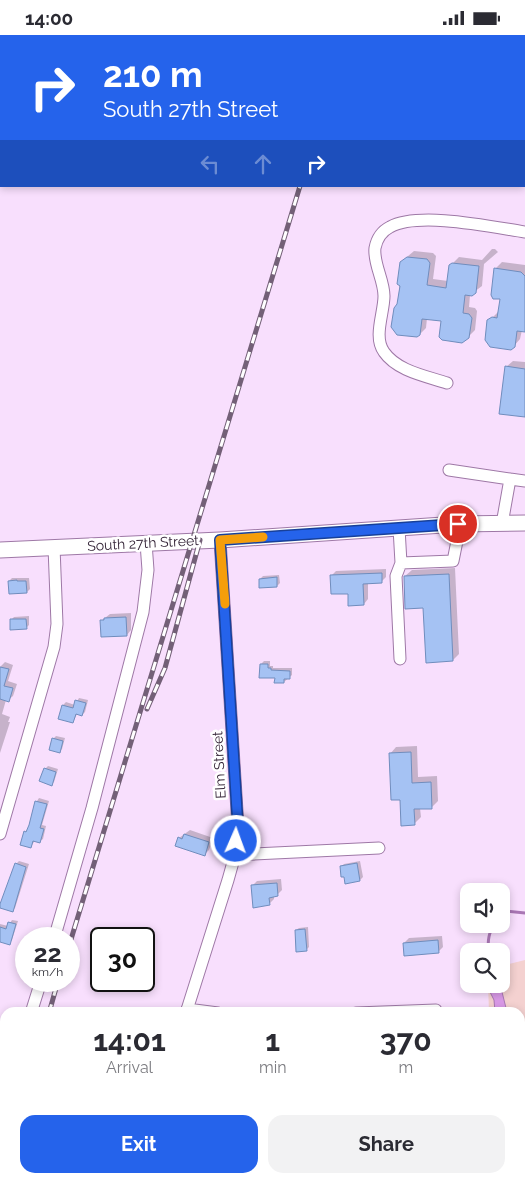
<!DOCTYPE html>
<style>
body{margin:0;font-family:Raleway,sans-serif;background:#f2f2f3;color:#2b2b33;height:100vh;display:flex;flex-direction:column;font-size:19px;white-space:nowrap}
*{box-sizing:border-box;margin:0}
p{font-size:16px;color:#7c7c81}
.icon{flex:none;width:28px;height:28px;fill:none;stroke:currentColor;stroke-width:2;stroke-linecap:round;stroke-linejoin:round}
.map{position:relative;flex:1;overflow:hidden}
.details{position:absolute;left:0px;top:972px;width:525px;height:176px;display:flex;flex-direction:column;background:#fff;border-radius:15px 15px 0 0;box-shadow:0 2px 8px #0003}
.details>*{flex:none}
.top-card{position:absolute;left:0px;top:0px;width:525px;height:152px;box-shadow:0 2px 8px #0003;background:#2563eb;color:#fff;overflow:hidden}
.fabs{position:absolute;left:460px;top:848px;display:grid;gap:10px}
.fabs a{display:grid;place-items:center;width:50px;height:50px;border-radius:10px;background:#fff;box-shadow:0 2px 8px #0003;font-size:25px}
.speed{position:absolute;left:15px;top:892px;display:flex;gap:10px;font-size:25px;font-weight:700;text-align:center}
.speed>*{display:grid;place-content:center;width:65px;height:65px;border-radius:50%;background:#fff;box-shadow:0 2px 8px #0003;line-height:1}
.speed small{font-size:12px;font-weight:400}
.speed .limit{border:2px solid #111;border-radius:8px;background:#fff;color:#111}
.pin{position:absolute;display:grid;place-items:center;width:42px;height:42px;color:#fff;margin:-21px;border:2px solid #fff;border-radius:50%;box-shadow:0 1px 5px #0007}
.me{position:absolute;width:55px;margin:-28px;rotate:2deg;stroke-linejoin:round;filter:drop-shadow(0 0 4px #0008)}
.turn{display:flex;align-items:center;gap:18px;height:105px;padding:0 20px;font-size:22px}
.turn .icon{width:65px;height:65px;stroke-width:2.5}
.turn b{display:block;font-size:35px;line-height:42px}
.lanes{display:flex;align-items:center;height:48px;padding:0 20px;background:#0003;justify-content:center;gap:25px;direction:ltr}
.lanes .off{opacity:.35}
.eta{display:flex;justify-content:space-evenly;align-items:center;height:85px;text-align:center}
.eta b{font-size:30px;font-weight:700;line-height:35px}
.primary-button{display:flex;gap:10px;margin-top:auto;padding:10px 20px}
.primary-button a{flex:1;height:58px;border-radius:15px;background:#2563eb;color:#fff;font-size:20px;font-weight:700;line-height:58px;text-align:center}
.primary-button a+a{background:#f2f2f3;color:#2b2b33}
.status{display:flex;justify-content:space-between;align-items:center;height:35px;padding:0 25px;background:#fff;direction:ltr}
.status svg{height:14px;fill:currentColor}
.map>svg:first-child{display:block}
.green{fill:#f4d1d0}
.water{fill:#da9ae8;stroke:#a977b4}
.shadow{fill:#0003}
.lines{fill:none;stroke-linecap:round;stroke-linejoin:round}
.stream{stroke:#a977b4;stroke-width:3}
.building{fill:#a5c2f3;stroke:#708dbd}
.minor-casing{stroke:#9e78a6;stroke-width:13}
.major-casing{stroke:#9e78a6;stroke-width:17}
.path{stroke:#b59fba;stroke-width:2;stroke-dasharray:4 2.5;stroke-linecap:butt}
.minor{stroke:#fff;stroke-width:11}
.major{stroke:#fff;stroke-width:15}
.rail-casing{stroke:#736077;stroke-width:5}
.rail{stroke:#fff;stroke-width:3;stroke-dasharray:9;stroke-linecap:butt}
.route-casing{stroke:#184099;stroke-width:12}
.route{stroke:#2563eb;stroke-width:9}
.slow{stroke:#f59e0b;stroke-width:9}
.labels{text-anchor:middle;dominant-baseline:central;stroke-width:5;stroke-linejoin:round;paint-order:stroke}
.street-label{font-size:14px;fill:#362639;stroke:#fff}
</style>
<div class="status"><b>14:00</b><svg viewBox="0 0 49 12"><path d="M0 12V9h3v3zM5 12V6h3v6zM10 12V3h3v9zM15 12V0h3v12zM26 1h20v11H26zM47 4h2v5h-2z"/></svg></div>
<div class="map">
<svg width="525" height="1148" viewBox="0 0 525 1148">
<rect width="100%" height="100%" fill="#f8dffd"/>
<path class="green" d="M525 925V1148H235L343 1144H520V978L489 977 488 949H501V931Z"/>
<path class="water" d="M486 949H500L507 977H495L494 965Z"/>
<path class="shadow" d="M0 0H45V1H1L0 38Z
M71 0H106V1H70Z
M525 5V42L524 43V6Z
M1 109V125H0V111Z
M492 214H495L498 217 484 229 482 251 470 260 469 272 475 273 477 276 475 295 468 302 443 285 427 283 426 293 420 299 398 270 401 227 414 216 433 218 436 221 433 244 448 246 450 231 459 222 482 225Z
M502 227 525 230V295H522L520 304 514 311 489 286 499 276 501 263 495 234Z
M513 326 525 327V381L506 332Z
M455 533 459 619 453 625 424 572 405 541 412 535Z
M386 534V542L381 547H368V564L364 569 331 541 336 536Z
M279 540 280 548 277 551 260 544 263 541Z
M12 543H29L30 554 27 557 9 546Z
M131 578V595L127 600 101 586 110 579Z
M29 581V590L26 593 11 585 14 582Z
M264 626H270V631H273V633H292V640L284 647 261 629Z
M5 627 13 630 8 646 17 649 13 661 8 665H6L2 679 10 682 8 687H10L0 718V632Z
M79 663 88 665 85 677 82 680 77 679 73 687 59 683 63 670 66 667 75 670Z
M56 701 65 703 62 714 59 717 53 704Z
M417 711 418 742 437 741 438 766 432 772 420 773 421 782 414 789 390 719 396 712Z
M48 731 58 734 54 747 51 750 45 734Z
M39 763 49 766 42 790 46 791 43 804 40 806 35 805 31 812 25 797 29 793 37 766Z
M190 795 213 803 209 815 205 819 179 803Z
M19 826 29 829 15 873 12 876 16 829Z
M360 826 363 842 360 845 341 832 344 829Z
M281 844 282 855 278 859 274 860V864L269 869 252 851 257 846Z
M12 885 18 886 12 905 9 908 0 906V889L8 891Z
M308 892 309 912 306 915 296 895 299 893Z
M442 901 443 912 438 917 404 908 409 903Z"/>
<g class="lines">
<path class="stream" d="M501 881 505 876 525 878
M489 916C487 907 489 896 495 889"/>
</g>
<path class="building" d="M407 222 427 224 430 228 427 250 446 253 449 230 452 228 479 231 476 258 472 261 465 260 463 278 469 279 472 283 469 303 462 308 442 305 439 302 441 286 422 284 420 300 417 302 397 300 391 292 394 273 397 269 400 251 397 249 400 227Z
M494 233 521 237 525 241V297L517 296 515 312 511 315 490 312 485 305 487 285 492 282 497 283 500 264H493L491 260Z
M505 331 525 334V382L499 379Z
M382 538V548L363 549 364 570 348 571V559H331L330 540Z
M449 539 453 626 426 628 423 573 405 574 404 542V541Z
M277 542V552L259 553V544Z
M17 545V546H26L27 558 9 559 8 546Z
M126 582 127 601 101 602 100 585H104V583Z
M10 584H26L27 594 10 595Z
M260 629H268V633H271V635L290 636V644H284V648H274L275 643H259Z
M0 632 9 634 4 651 13 653 9 667 0 664Z
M75 665 86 668 82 681 76 679 73 688 58 684 62 670 73 673Z
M52 703 63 706 60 718 49 715Z
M411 717 412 748 431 747 432 774H414L415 790 401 791 400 765H391L389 718Z
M44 733 56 737 52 751 39 746Z
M35 766 47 769 40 793 44 794 40 808 33 806 31 813 20 810 24 796 26 797 29 790Z
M184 799 209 807 205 821 175 811 178 802 182 804Z
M15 828 26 832 13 877 0 873V869Z
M357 828 360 846 345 849 344 842H341L340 831Z
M277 848 278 861 269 863 270 870 253 873 251 850Z
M8 887 16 889 10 910 0 907V892L6 894Z
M305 894 307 916 296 917 295 895Z
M438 905 439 918 404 921 403 908Z"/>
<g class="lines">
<defs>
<path id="minor" d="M447 348C426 341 397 336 384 317 373 302 384 278 384 261 384 245 373 228 375 213 377 203 382 196 390 192 419 176 492 192 525 197
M449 435 510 444
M502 489 510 444 525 446
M399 493 401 528 453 526 457 506 454 490
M400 624 396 541 401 528
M0 799 54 612 57 589 54 512
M235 820 379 813
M54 904 92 773 143 577 148 535 146 508
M187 974 218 978
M31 978 41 946
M186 978 228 845 235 820 238 792 220 505
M356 978 436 975V978
M0 1075 5 1059
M0 1137 5 1139
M16 1144 34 1148
M97 1148 176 1144"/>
<path id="major" d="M0 515 220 505 458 489 525 488"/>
</defs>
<use href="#minor" class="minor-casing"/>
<use href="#major" class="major-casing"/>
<path class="path" d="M461 1148H462"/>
<use href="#minor" class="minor"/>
<use href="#major" class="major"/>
<defs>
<path id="rail" d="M344 1 345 0
M147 674 165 633 200 505
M69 911 300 151
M49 978 58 946
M0 1144 5 1127"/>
</defs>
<use href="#rail" class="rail-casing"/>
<use href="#rail" class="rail"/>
</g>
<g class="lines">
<defs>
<path id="route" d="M236 806 238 792 220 505 458 489"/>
</defs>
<use href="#route" class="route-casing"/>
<use href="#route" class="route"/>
<path class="slow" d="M225 569 220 505 263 502"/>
</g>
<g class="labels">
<g class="street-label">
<text transform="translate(143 508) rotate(-3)">South 27th Street</text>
<text transform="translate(219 730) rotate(-93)">Elm Street</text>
</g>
</g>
</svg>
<div class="fabs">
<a><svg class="icon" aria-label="sound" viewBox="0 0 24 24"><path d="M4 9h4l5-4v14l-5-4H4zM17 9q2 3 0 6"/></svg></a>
<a><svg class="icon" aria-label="search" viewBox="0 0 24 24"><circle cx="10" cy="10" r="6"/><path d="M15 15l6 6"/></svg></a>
</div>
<div class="speed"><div>22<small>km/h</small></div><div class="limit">30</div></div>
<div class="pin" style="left:458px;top:489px;background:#d93025"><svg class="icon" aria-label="arrive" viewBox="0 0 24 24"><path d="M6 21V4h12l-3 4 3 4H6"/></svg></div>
<svg class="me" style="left:236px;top:806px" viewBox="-20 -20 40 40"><circle r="17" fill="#2563eb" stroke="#fff" stroke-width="3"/><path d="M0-11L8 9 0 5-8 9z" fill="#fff"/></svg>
<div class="top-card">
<div class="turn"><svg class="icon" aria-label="right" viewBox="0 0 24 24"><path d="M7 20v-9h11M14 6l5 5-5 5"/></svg><div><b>210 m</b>South 27th Street</div></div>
<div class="lanes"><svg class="icon off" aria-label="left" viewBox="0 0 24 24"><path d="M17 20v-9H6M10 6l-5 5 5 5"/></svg><svg class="icon off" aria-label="ahead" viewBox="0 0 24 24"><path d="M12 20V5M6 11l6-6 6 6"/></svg><svg class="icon" aria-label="right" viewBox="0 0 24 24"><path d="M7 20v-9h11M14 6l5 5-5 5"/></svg></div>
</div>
<section class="details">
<div class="eta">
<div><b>14:01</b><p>Arrival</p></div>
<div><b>1</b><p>min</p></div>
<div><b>370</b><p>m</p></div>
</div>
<div class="primary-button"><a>Exit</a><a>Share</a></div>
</section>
</div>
